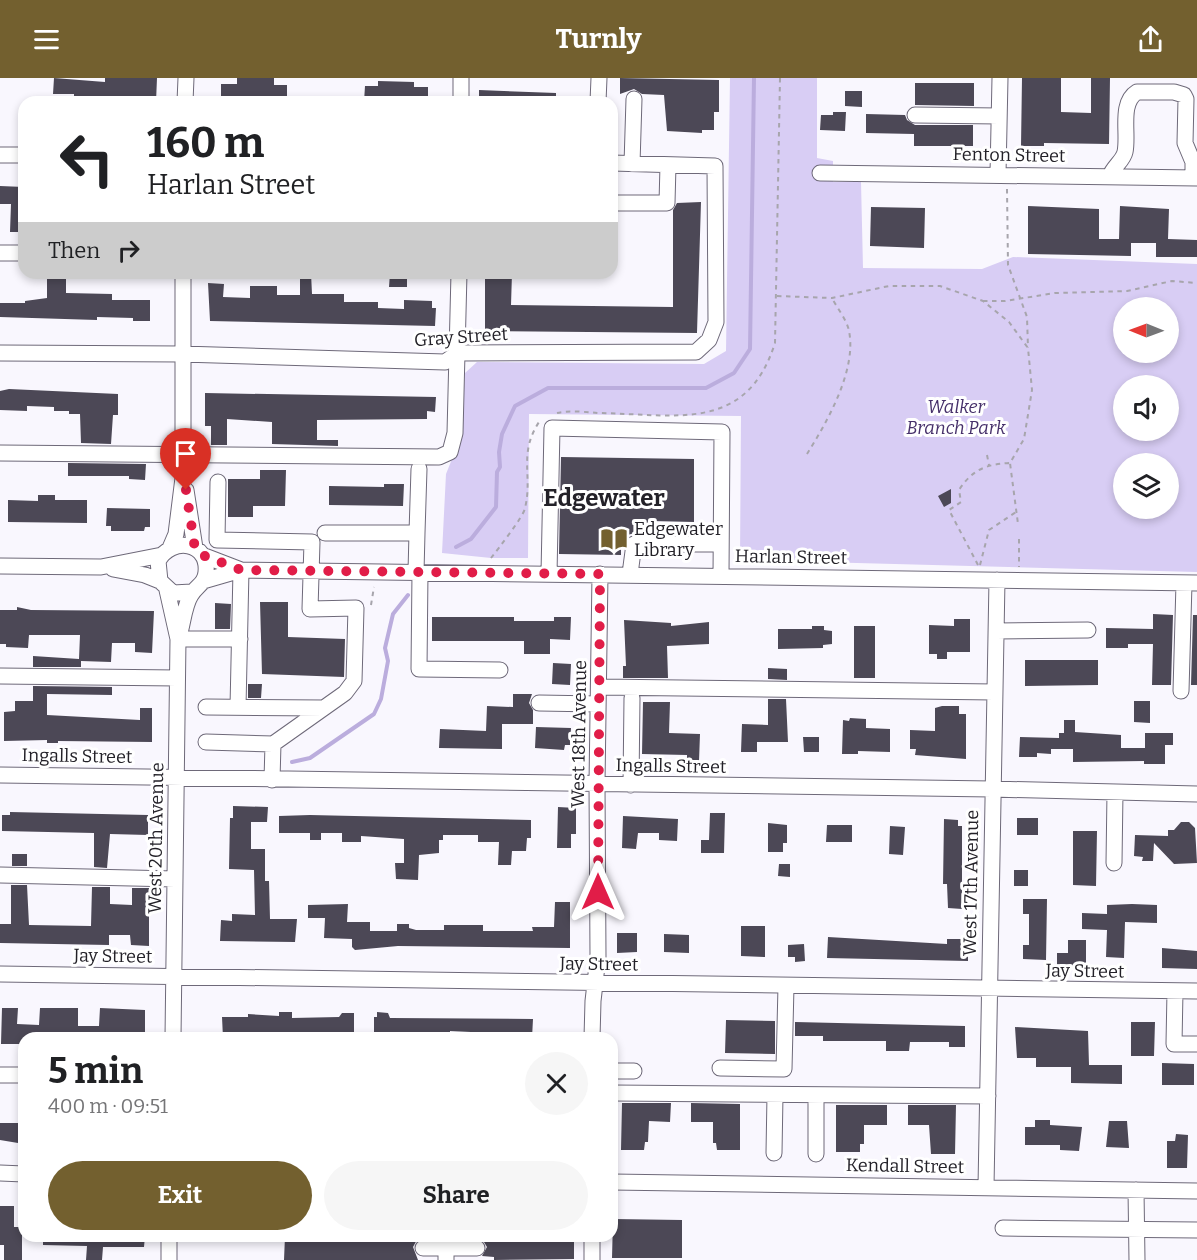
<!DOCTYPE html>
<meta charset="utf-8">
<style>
body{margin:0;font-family:Bitter,serif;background:#f6f6f6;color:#202124;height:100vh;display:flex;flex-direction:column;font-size:22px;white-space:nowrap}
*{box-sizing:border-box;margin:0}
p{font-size:20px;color:#757577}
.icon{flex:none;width:33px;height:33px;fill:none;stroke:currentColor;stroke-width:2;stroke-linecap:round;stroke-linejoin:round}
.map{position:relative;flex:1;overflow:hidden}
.side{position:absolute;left:18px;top:954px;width:600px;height:210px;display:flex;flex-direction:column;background:#fff;border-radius:18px;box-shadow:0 3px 9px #0003}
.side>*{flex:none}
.top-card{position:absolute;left:18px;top:18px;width:600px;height:183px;border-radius:18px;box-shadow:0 3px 9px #0003;background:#fff;color:#202124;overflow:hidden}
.needle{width:39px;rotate:271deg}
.fabs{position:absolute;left:1113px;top:219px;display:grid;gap:12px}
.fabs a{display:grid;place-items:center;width:66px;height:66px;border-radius:50%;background:#fff;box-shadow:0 3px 9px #0003;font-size:30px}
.pin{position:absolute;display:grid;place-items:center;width:51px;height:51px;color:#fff;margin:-62px -26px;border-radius:50% 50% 50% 0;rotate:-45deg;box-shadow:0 0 6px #0007}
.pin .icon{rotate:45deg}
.me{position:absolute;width:66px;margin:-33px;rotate:0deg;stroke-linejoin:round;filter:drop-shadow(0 0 4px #0008)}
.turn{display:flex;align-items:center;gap:21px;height:126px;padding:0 30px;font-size:27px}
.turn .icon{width:78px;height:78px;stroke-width:2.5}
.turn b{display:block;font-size:42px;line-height:51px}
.then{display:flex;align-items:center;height:57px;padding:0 30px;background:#0003;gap:12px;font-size:22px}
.round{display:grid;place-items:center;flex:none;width:63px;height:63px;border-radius:32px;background:#f6f6f6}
.overview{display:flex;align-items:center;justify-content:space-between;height:102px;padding:0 30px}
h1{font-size:36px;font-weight:700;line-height:45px}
.button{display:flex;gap:12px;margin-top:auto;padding:12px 30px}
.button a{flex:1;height:69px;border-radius:36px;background:#73602f;color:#fff;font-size:24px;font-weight:700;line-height:69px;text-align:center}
.button a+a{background:#f6f6f6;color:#202124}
header{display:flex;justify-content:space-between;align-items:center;height:78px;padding:0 30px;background:#73602f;color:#fff;font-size:27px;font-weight:700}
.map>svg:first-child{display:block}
.green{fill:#d8cdf4;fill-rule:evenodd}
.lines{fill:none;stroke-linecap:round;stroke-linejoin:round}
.stream{stroke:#bbaddd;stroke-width:4}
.building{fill:#4c4856}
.minor-casing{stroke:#6e6979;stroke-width:17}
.path{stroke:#a7a5ac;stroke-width:2;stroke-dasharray:4.5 4.5;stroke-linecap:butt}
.minor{stroke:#fff;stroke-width:15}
.route{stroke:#e11d48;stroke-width:10;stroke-dasharray:0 18}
.labels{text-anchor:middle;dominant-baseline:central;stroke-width:6;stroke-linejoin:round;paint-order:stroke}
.street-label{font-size:18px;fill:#232128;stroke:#fff}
.park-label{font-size:18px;font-style:italic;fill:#46306a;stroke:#fff}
.poi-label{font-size:18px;fill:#232128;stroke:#fff;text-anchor:start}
.district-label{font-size:24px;font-weight:bold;fill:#232128;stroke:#fff}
</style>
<header><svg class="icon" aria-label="menu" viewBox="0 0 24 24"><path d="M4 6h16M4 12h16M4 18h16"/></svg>Turnly<svg class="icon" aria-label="share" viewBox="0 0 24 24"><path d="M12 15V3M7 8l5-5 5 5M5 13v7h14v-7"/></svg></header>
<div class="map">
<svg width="1197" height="1182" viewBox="0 0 1197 1182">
<rect width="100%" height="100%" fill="#f9f7fe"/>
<path class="green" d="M730 0H817V80L833 83V104H861L863 190 982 191 1013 179 1197 186V494L740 482 741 338 529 336 528 480H491L442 475 446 396 460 361 465 295 477 284 704 286 726 273ZM1124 230H1168V274H1124ZM1124 308H1168V352H1124ZM1124 386H1168V430H1124Z"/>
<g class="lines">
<path class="stream" d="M456 469 471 461 496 429 497 394 500 389 499 374 502 356 515 328 548 310H706L734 295 750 271 754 0
M292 684 310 680 374 636 381 621 388 583 385 570 393 536 408 517"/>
</g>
<path class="building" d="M54 0 105 4V0H157L156 24H74V16H53Z
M237 0H274V7H287V24H221V6H237Z
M620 0 719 2V34H714V52H702V55L667 53 664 17 642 16 634 11 620 16Z
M1022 0H1061V34L1091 35V0H1110L1109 66 1044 65V68H1021Z
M378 3 414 4V9H428V24H364L365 8H378Z
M915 5H974V28L915 27Z
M479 12 556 15V24H479Z
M845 13H862V29L845 28Z
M833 34H846L845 53 820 52 821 37H833Z
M866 36 905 37 907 42 915 47H973V68H914V56L866 55Z
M0 108 24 109V154H10L11 126H0Z
M701 124 697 255 485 253V195H512L511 227 673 229V132L677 125Z
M1028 128 1099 131V161H1119L1120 128 1169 131 1168 161 1197 162V179H1156V165H1131V178L1028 176Z
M871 129 925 130 924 170 870 168Z
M47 195H66V215L112 216V222H150V243H133V240L97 239V242L0 239V225H25V223L47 220Z
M300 195H311L312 216H344V224H378V230L404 231V222L432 223V230H436L435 248 210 243 208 205 224 206 223 219 250 220V208H277V217H300Z
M390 195H407V209H389Z
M9 311 118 316V337H113L111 366 81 365 80 336H69V333H54V329L27 328V333L0 332V313Z
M205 315 436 319 435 334 427 333V341L317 342V362H338V368L272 366V344L227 341V367H211V348H205Z
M561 379 694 381V444L652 443 641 453 621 459V477L559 476Z
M68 385 146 386 145 402 129 401V398H68Z
M260 392H286L285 428H253V439H228V401H260Z
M384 406H404L403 428 329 427V408L384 409Z
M951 411V425L944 429 938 418Z
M38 417H55V422H87V445L8 444V422L38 423Z
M107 430 150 431V449H145L144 453H111V448H106Z
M260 524H288V559L345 561 344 599 262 596Z
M215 525 231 526 230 551H215Z
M17 529 31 532 154 533 152 575 135 574V565H112L111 584 81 583V589H33V578L79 581 80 557H29L28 570 6 569V566H0V532H17Z
M1153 536 1173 537 1171 607H1152L1153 566H1128V570H1106V550L1153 551Z
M1193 537H1197V607H1191Z
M432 539H514V543H554V539H571L570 562 550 561V576H524V563H432Z
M954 541H970V574H947V581H937V576H929V547L954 548Z
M624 542 671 545V548L709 544V566L667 568 668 600H623V588H626Z
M812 548H824V552L832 553V566L823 567V570L778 571V551H812Z
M854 548H875V600H854Z
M1025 582H1098V607L1025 608Z
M553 585 571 586 570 607 552 606Z
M768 590 787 591V602L768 601Z
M248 606H262L261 620H248Z
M33 608 112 609V617L47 616V637L140 642V630H152V664L58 663V665H47V662L4 663V634L15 633V623H33Z
M513 616H532L529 625 533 632V646H502V671L439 670 440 651 486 653 487 628 513 629Z
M768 621H786L788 664H757V674H741L742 646 768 647Z
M1134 623H1150V645L1134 644Z
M643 624H670L669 655 700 656 699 683 687 682V677L642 676Z
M942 628H959V636H966V681L915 677 916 671H910V652L935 653V630Z
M850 640 866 641V650L890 651V674L858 673V676H842L843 642 849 643Z
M1064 642H1075V654L1121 657V670H1145V655H1173V667H1165V686H1144V683L1073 684V671H1051V676L1037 675V679H1019L1020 659 1059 660V655H1064Z
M536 649 571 650 570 667H565L564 672 535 670Z
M803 659H819V674H804Z
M233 728 268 729 267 744H251V771H265V803H269L270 841H297L295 864 220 863 221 842 232 843V836L255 837 254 792 229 791 230 740H233Z
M558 729 576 730V756H571V770H557Z
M10 734 148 737V757L110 756 107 790 94 789V755L2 753V737H10Z
M710 735H725L724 775H701V762H709Z
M310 737 531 742V760H527L526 773H512L511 787H498L499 764H478V757H443V762H439V775L419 777 418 802 396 801 395 785H404V761L361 758V764H342V755H321V762H310V755H279V738Z
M623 738 678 741 677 763 659 762V755H638L636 771 622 770Z
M1017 740H1038V757H1017Z
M944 741 958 742V748H962V831L948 830 947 806H943Z
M1181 744H1189L1195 750 1197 785 1174 786 1154 765 1153 783H1142L1143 779 1134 778 1135 757 1168 758V752H1174Z
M768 745 787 747V765H783V774H768Z
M827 747H852V764H826Z
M890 748 905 749 903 777 889 776Z
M1073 753H1097L1096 808 1073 807Z
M12 776H27V788H12Z
M779 786H790V799L778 798Z
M1014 792H1028V808H1014Z
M11 807H27L29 847 91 848 92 809H110V826L132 827V810H149V868L131 867 130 857H109V867L0 865V846H11Z
M1023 821H1047L1046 882 1023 881V867H1029V836H1023Z
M555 824H570V870L398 868 355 872 352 869V861L324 860 325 840H308V827L348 826 347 844H370V853H397V846H409V850L416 852H444V847H483V853H533L532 849H554Z
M1132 826 1157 827V845L1125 844 1124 880 1106 879 1107 852 1082 851V835L1107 836V827Z
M741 848H765V879L741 878Z
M617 855H637V874L617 875Z
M664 856 689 857V875L664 874Z
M828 859 947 866V861H968V883L827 880Z
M1068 862H1086V886H1079V890L1057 887V875H1068Z
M804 866 805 883 795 884V879H788V867Z
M1162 870 1197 873V891L1162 890Z
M2 930H18L17 946 39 947 40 930H78V948H99L100 930 145 932V960H23V966H1Z
M279 934H292V940L339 939 342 935H354V960H279L238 956V960H223L222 939H248V936L279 938Z
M377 934 388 935 390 940 533 941 532 960H471V954L450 953V959H433V954H391L390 960H374V939H377Z
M726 942 775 943V976L725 975Z
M795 944 965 948V969H949V964H910L909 973H886V963H823V958H795Z
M1131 944H1155L1154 978H1131Z
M1015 949 1088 953 1089 987H1122V1006L1071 1005V989H1036V980H1017Z
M1162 985 1194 986V1007H1162Z
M622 1025H671L670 1044 649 1043 648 1064H645L644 1072H621Z
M691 1025 740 1026V1072H717L716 1065H713V1044H691Z
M836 1027H887V1047H864V1066H860V1074H836Z
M908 1027H956L955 1076H931L929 1047H908Z
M1035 1042H1050V1047L1082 1049 1079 1073 1060 1072V1067H1025V1049H1035Z
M1109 1043H1127L1129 1070 1106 1069Z
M0 1045H24V1066L0 1062Z
M1176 1056 1188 1057 1187 1090H1167V1063H1175Z
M0 1128H14V1149H22V1182H4V1167H0Z
M613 1141 682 1142V1180H612Z
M43 1158H145L144 1169H103L102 1182H86L87 1168 43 1167Z
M285 1158H419L413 1169 418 1182H284Z
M495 1158H574V1181L494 1182V1179L482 1178 487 1169 481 1159Z"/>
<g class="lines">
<defs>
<path id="minor" d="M185 24 186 0
M461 24V0
M598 24 599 0
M915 37 999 38
M0 77H24
M632 86 634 21
M820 95 1197 100
M998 96 1000 0
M1110 98C1113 89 1123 83 1125 74 1129 56 1119 25 1137 14H1174L1184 17 1186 21 1185 65 1193 84V100
M612 125H667L668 87
M0 175H24
M0 275 182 276 445 284 458 275 696 274 709 262 716 244 715 88 612 85
M0 375 439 379 450 374 455 355 459 195
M218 404 217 462 312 464 310 531 356 530 354 603 345 615 273 666 272 702
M186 412 195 470
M325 455H417L416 494
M417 455 419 391
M170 470 176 456 183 400V195
M202 477 241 492
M0 488 101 489 162 477
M113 491 145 497 160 503
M420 494 419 591 500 592
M549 496 552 350 722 354 721 498
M630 496 634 466H721
M203 503 241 492 1197 505
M167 512 178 561 173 960
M996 553 1088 552
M179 558C183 546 184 528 191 517 196 508 205 506 206 494 209 464 172 458 158 483L160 503 173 515 192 514
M178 561H240
M0 598 177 600
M599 609 994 614
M1181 613 1184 505
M539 625 598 626
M206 629 324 630
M238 629 241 492
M206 664 273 666
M0 697 992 711 1197 716
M631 707 632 620
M1114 785 1115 714
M0 797 175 801
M0 896 1197 913
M1175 913 1174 966H1197
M592 960 593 923 598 879 597 706 600 496
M720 990 784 991 786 908
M612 993H634
M0 997H24
M612 1015 988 1018
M774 1075 775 1017
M816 1076V1017
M0 1095 24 1096
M612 1104 1197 1113
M986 1109 997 502
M1136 1112 1137 1182
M1003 1150 1197 1152
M446 1158V1182
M423 1170H477
M169 1182V1158
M592 1182V1158"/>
</defs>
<use href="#minor" class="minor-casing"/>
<path class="path" d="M1007 111 1008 187 1027 239 1028 270
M777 218 832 220 889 208H940L983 223 1009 244 1028 270 1032 312 1024 361 1010 385 1018 446
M983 223H1005L1055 215 1127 213 1172 203 1197 205
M557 335C569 332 585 334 598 335 675 336 746 356 775 265L780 0
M807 376C827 344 857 292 849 253 847 242 837 230 832 220
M987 377 989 387
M1019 461V489
M491 480C498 471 524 438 525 430 533 398 518 376 539 344
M978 487 949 432 961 424 959 412C972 392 986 386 1010 385
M980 487 989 452 1016 434
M371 527 374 509"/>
<use href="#minor" class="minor"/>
</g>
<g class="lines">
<path class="route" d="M186 412 195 471 202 477 241 492 600 496 598 814"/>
</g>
<defs>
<symbol id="library-bare" viewBox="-9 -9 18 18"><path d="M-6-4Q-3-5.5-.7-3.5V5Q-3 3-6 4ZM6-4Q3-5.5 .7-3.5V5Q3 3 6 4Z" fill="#73602f" stroke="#fff" stroke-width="2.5" paint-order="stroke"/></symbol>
</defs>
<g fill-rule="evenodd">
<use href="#library-bare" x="595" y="442" width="38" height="38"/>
</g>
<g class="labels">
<g class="street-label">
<text transform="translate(1009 77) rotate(1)">Fenton Street</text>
<text transform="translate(461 259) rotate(-4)">Gray Street</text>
<text transform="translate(791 479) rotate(1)">Harlan Street</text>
<text transform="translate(579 656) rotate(-89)">West 18th Avenue</text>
<text transform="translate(77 678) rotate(1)">Ingalls Street</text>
<text transform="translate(671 688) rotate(1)">Ingalls Street</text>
<text transform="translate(156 760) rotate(-89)">West 20th Avenue</text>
<text transform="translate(971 805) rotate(-89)">West 17th Avenue</text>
<text transform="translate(113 878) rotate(1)">Jay Street</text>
<text transform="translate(599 886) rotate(1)">Jay Street</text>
<text transform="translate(1085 893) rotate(1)">Jay Street</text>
<text transform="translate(905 1088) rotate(1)">Kendall Street</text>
</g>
<g class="park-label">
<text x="956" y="329">Walker<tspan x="956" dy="21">Branch Park</tspan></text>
</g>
<g class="poi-label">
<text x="634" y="451">Edgewater<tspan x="634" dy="21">Library</tspan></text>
</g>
<g class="district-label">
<text x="604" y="420">Edgewater</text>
</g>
</g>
</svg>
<div class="fabs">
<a><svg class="needle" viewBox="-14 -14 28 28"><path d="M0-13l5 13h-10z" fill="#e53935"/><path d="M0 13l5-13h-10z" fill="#757577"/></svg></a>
<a><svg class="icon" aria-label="sound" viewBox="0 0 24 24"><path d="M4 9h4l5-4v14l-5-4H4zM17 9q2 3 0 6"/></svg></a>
<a><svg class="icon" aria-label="layers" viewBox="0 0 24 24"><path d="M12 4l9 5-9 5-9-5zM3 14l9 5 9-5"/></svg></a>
</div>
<div class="pin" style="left:186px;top:412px;background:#d93025"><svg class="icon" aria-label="arrive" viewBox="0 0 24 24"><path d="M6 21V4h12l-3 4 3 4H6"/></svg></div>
<svg class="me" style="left:598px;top:814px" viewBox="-20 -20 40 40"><path d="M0-17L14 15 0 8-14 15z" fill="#e11d48" stroke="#fff" stroke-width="4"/></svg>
<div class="top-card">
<div class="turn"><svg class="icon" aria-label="left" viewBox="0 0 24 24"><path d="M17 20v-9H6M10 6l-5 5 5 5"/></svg><div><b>160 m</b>Harlan Street</div></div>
<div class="then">Then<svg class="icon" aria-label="right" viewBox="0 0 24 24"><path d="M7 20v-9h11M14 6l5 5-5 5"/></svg></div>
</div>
<section class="side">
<div class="overview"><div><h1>5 min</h1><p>400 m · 09:51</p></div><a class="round"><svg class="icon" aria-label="close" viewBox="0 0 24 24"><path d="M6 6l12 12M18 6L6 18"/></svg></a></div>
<div class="button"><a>Exit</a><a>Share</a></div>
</section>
</div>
